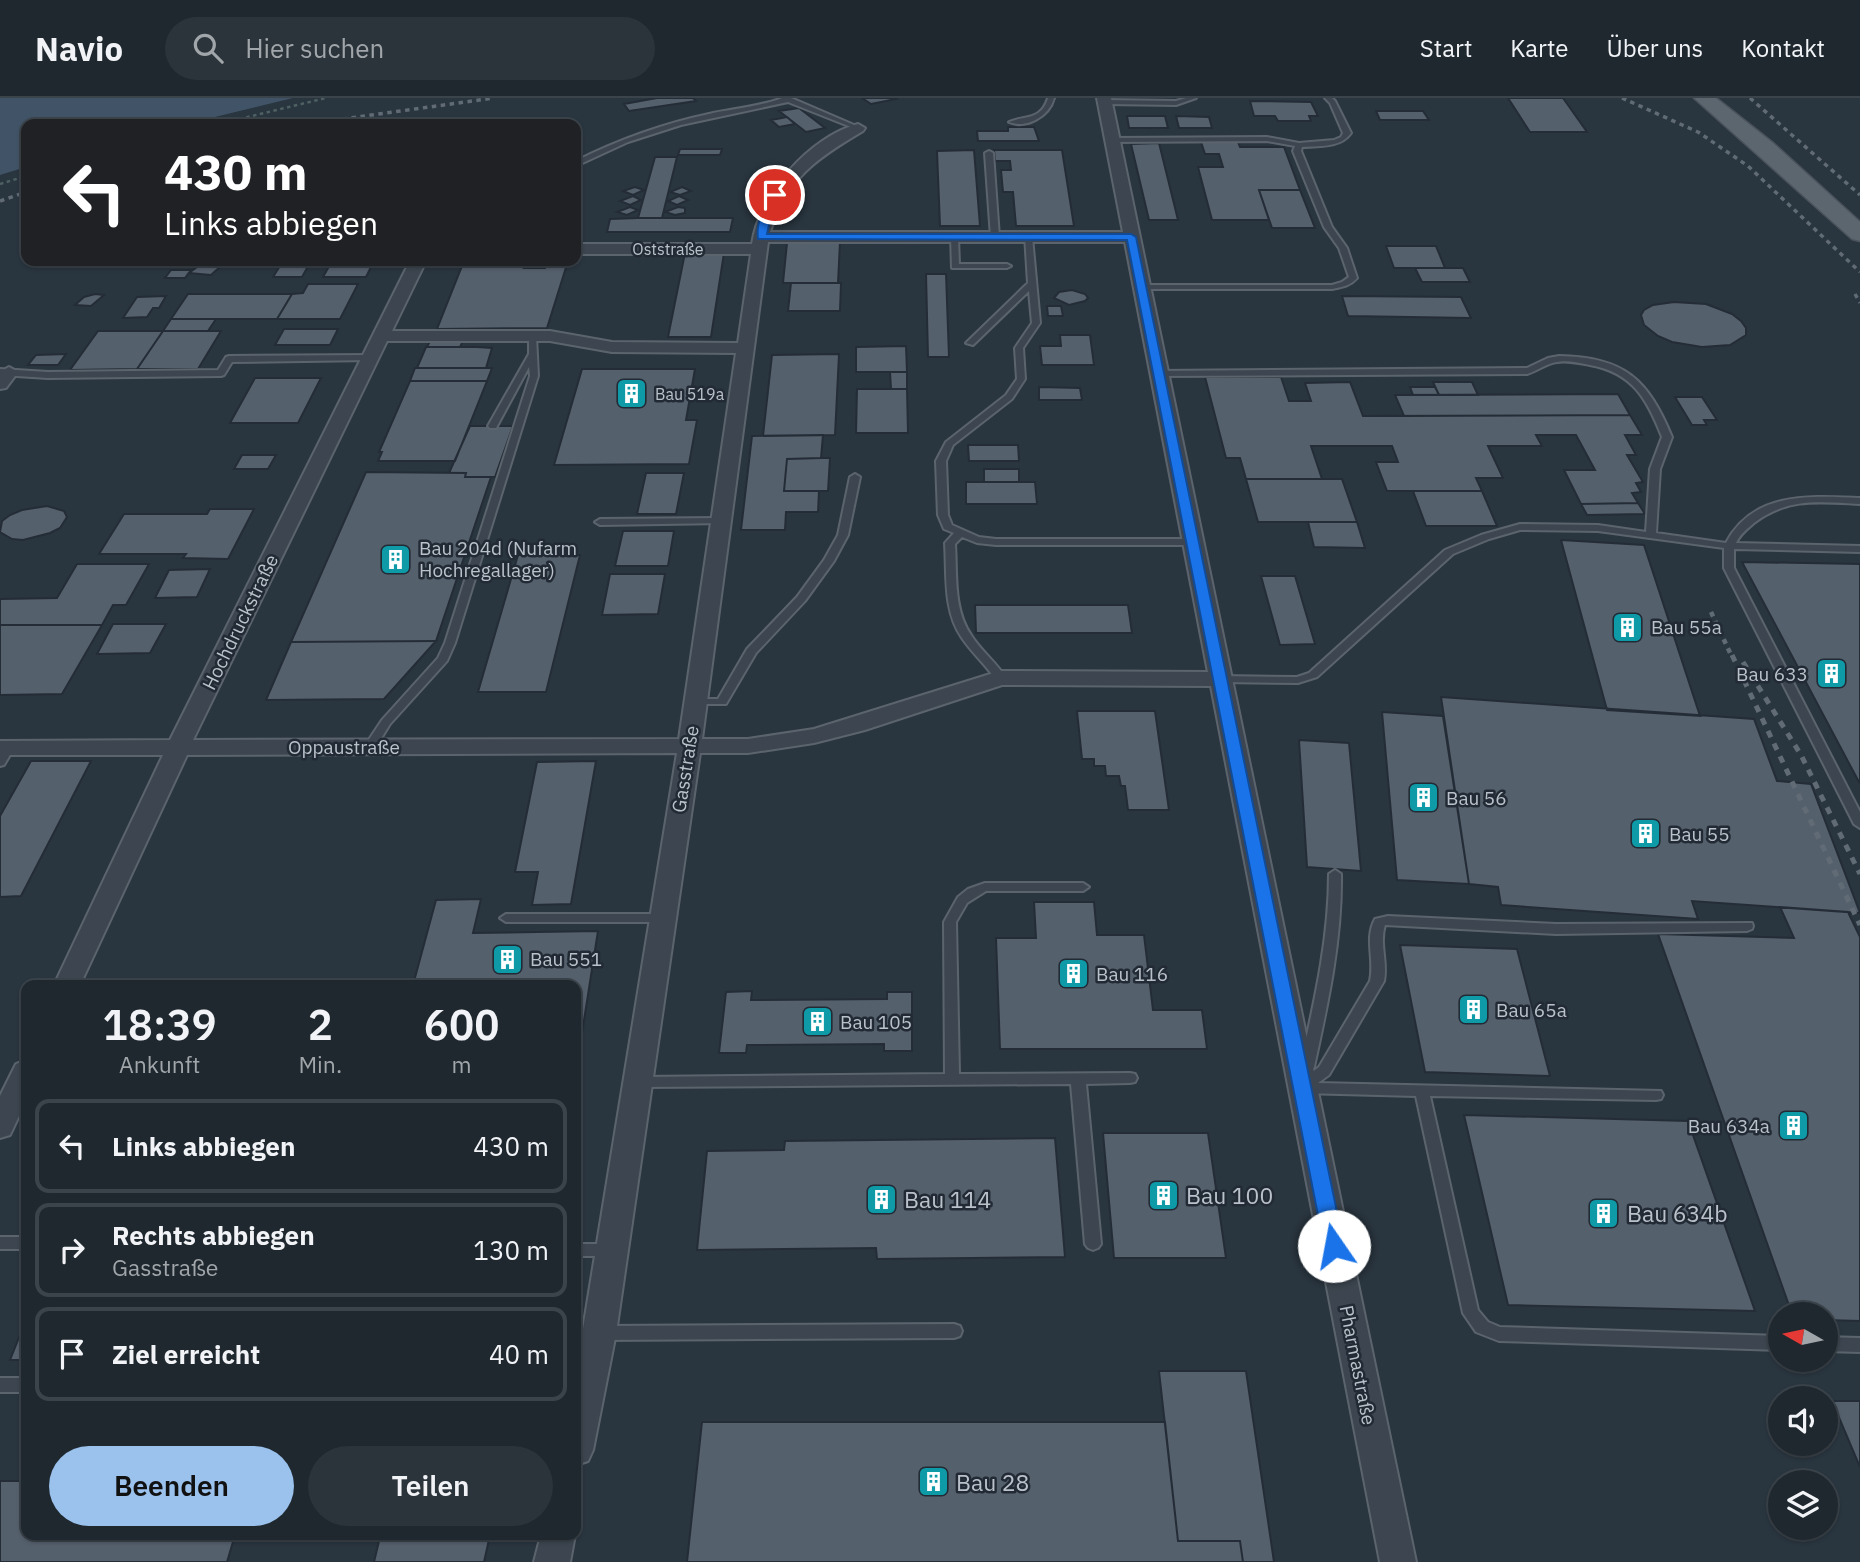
<!DOCTYPE html>
<html lang="de">
<meta charset="utf-8">
<style>
body{margin:0;font-family:"IBM Plex Sans",sans-serif;background:#2c343b;color:#f1f3f6;height:100vh;display:flex;flex-direction:column;font-size:26px;white-space:nowrap}
*{box-sizing:border-box;margin:0}
p{font-size:23px;color:#a1a6aa}
.icon{flex:none;width:38px;height:38px;fill:none;stroke:currentColor;stroke-width:2;stroke-linecap:round;stroke-linejoin:round}
.map{position:relative;flex:1;overflow:hidden}
.drawer{position:absolute;left:21px;top:882px;width:560px;height:560px;display:flex;flex-direction:column;background:#1f282f;border-radius:14px;box-shadow:0 2px 5px #0004,0 0 0 2px #3c444b}
.drawer>*{flex:none}
.top-card{position:absolute;left:21px;top:21px;width:560px;height:147px;border-radius:14px;box-shadow:0 2px 5px #0004,0 0 0 2px #3c444b;background:#202124;color:#fff;overflow:hidden}
.needle{width:46px;rotate:279deg}
.tools{position:absolute;left:1768px;top:1204px;display:grid;gap:14px}
.tools a{display:grid;place-items:center;width:70px;height:70px;border-radius:50%;background:#1f282f;box-shadow:0 2px 5px #0004,0 0 0 2px #3c444b;font-size:35px}
.pin{position:absolute;display:grid;place-items:center;width:60px;height:60px;color:#fff;margin:-30px;border:4px solid #fff;border-radius:50%;box-shadow:0 2px 7px #0007}
.me{position:absolute;width:77px;margin:-38px;rotate:348deg;stroke-linejoin:round;filter:drop-shadow(0 0 5px #0008)}
.turn{display:flex;align-items:center;gap:24px;height:147px;padding:0 28px;font-size:32px}
.turn .icon{width:91px;height:91px;stroke-width:2.5}
.turn b{display:block;font-size:49px;line-height:60px}
.eta{display:flex;justify-content:space-evenly;align-items:center;height:119px;text-align:center}
.eta b{font-size:42px;font-weight:600;line-height:49px}
.button{display:flex;gap:14px;margin-top:auto;padding:14px 28px}
.button a{flex:1;height:80px;border-radius:42px;background:#9bc2ed;color:#111;font-size:28px;font-weight:600;line-height:80px;text-align:center}
.button a+a{background:#2c343b;color:#f1f3f6}
ul{padding:0;list-style:none}
li{display:flex;align-items:center;gap:21px;height:94px;margin:0 14px 10px;padding:0 14px;border:4px solid #3c444b;border-radius:14px}
li div{flex:1}
li b{display:block;font-size:26px}
li em{font-style:normal}
header{display:flex;align-items:center;gap:42px;box-sizing:border-box;height:98px;padding:0 35px;background:#1f282f;border-bottom:2px solid #3c444b}
header strong{font-size:33px}
nav{display:flex;gap:38px;margin-inline-start:auto;font-size:24px}
.search{width:490px;height:63px;background:#2c343b;display:flex;align-items:center;gap:18px;box-sizing:border-box;padding:0 24px;border-radius:38px;color:#a1a6aa;font-size:26px}
.map>svg:first-child{display:block}
.water{fill:#415467}
.building{fill:#55606d;stroke:#242d37;stroke-width:2}
.lines{fill:none;stroke-linecap:round;stroke-linejoin:round}
.service-casing{stroke:#5b646d;stroke-width:4}
.minor-casing{stroke:#5b646d;stroke-width:4}
.primary-casing{stroke:#4a525c;stroke-width:3}
.path{stroke:#4e6061;stroke-width:2.5;stroke-dasharray:3.5 3.5;stroke-linecap:butt}
.service{fill:#3d4650;fill-rule:evenodd}
.minor{fill:#3d4650;fill-rule:evenodd}
.primary{fill:#5c666f;fill-rule:evenodd}
.rail-far2{stroke:#606b76;stroke-width:3.5;stroke-dasharray:4.5 4.5;stroke-linecap:butt}
.rail-far1{stroke:#606b76;stroke-width:4.5;stroke-dasharray:5 5;stroke-linecap:butt}
.rail{stroke:#606b76;stroke-width:5;stroke-dasharray:7 7;stroke-linecap:butt}
.route{fill:#1a73e8;stroke:#114b97;stroke-width:2}
.labels{text-anchor:middle;dominant-baseline:central;stroke-width:5;stroke-linejoin:round;paint-order:stroke}
.far-street-label{font-size:16px;fill:#bac1ca;stroke:#222b35}
.far-poi-label{font-size:16px;fill:#bac1ca;stroke:#222b35;text-anchor:start}
.poi-label{font-size:19px;fill:#bac1ca;stroke:#222b35;text-anchor:start}
.street-label{font-size:19px;fill:#bac1ca;stroke:#222b35}
.near-poi-label{font-size:23px;fill:#bac1ca;stroke:#222b35;text-anchor:start}
</style>
<header>
<strong>Navio</strong>
<div class="search"><svg class="icon" aria-label="search" viewBox="0 0 24 24"><circle cx="10" cy="10" r="6"/><path d="M15 15l6 6"/></svg>Hier suchen</div>
<nav><a>Start</a><a>Karte</a><a>Über uns</a><a>Kontakt</a></nav>
</header>
<div class="map">
<svg width="1860" height="1464" viewBox="0 0 1860 1464">
<rect width="100%" height="100%" fill="#29353f"/>
<path class="water" d="M0 0H293L186 26H26V69L0 77Z"/>
<path class="building" d="M693 0 696 3 629 13 624 6 657 0Z
M862 0H894L896 1 871 6Z
M1508 0H1563L1587 34H1530Z
M1250 3 1311 4 1318 18H1309L1311 23H1278L1275 18H1254Z
M799 10 825 30 806 34 779 13Z
M1376 13H1423L1429 22H1380Z
M1127 18H1165L1168 30H1129Z
M1176 18 1209 19 1212 30H1179Z
M787 19 795 26 779 29 771 22Z
M1008 29H1034L1039 43H978L977 33H1008Z
M1201 44H1238L1240 49H1284L1300 92H1259L1269 122H1212L1198 69H1223L1219 56H1205Z
M1159 45 1178 122H1149L1131 46Z
M680 51H722L720 57H678Z
M974 52 980 128H940L937 53Z
M994 52H1062L1074 128H1016L1013 94H1003L1001 72H1011L1010 63H995Z
M655 59H677L662 120H638Z
M635 89 644 92 633 97 623 93Z
M682 89 691 93 680 97 670 94Z
M1259 92H1300L1315 130H1272Z
M633 98 641 102 630 107 620 103Z
M679 98 688 102 677 107 668 103Z
M630 109 638 112 627 117 617 114Z
M678 109 685 110V115L675 117 665 114Z
M638 120H733L730 134H607L610 121Z
M840 144 838 185H783L787 145Z
M1386 148H1436L1445 170H1394Z
M685 155H724L711 239H668Z
M283 163H311L302 179H273Z
M332 163H374L366 179H323Z
M464 163H527L524 170H545L547 163H568L547 230 437 231Z
M201 166 221 168 211 177 189 175Z
M1415 170H1463L1470 184H1422Z
M171 172H191L185 180H165Z
M926 176H946L949 259H928Z
M791 185H841L840 213H788Z
M308 186H358L340 221H277L292 196 303 195Z
M1072 192 1085 196 1088 200 1085 203 1069 207 1054 200 1059 194Z
M95 196 104 197 91 208 75 207 84 199Z
M188 196H292L277 221H171Z
M166 198 159 210H153L147 219 123 220 137 199Z
M1342 198 1461 199 1471 220 1348 218Z
M1674 204 1706 206 1732 216 1741 223 1746 230V237L1730 247 1702 249 1672 244 1658 238 1644 227 1641 217 1644 212 1653 207Z
M1047 208H1061L1063 218H1048Z
M171 221H216L208 233H163Z
M284 231H338L330 247H275Z
M98 233H163L137 271 70 272Z
M163 233H221L198 271H137Z
M1060 237H1090L1094 267H1042L1040 248H1061Z
M430 243H463L460 249H427Z
M906 248 907 274H856V249Z
M426 249H477L492 250 486 270H417Z
M66 256 58 267H28L36 257Z
M839 256 835 337 763 338 772 257Z
M415 270H492L487 283H410Z
M582 271H695L686 322H697L689 366 554 367Z
M890 274H907V291H891Z
M1205 279H1281L1289 303H1311L1305 285 1350 284 1363 318 1630 317 1642 337H1625L1636 357H1627L1643 384 1636 385 1641 394 1632 395 1638 405 1581 406 1564 372H1595L1576 337H1536L1542 348H1488L1503 380H1476L1482 393H1387L1376 364H1398L1392 348H1311L1322 381H1246L1240 360H1226Z
M255 280H321L298 325H230Z
M410 283H487L455 363H378L382 354H379Z
M1433 284H1472L1478 297H1439Z
M1039 289 1080 290 1082 302H1039Z
M1410 289H1435L1439 297H1413Z
M857 291H907L908 335H856Z
M1618 296 1630 317 1404 318 1395 297Z
M1675 299H1702L1717 322H1704L1707 327H1692Z
M470 328H513L495 379H465L466 375H449Z
M823 337 821 360 787 361 784 393H819L818 414H786L785 432H741L752 338Z
M968 347H1018L1019 363H969Z
M242 357H276L268 371H234Z
M821 360H830L828 393H784L787 361Z
M984 371H1019V384H984Z
M366 374 466 375 465 379H491L436 543 291 544Z
M646 375H684L676 416H637Z
M1246 381H1342L1357 424H1258Z
M966 384H1035L1037 406H966Z
M1413 393H1482L1497 428H1426Z
M1638 405 1645 416 1587 417 1581 406Z
M47 408 64 413 67 419 60 430 50 435 23 442 12 441 0 434 2 423 10 417 22 412Z
M210 411H254L228 461 183 460 186 456H99L124 416H207Z
M1308 424H1357L1365 450 1314 449Z
M623 433H674L668 468H615Z
M1561 442 1644 447 1700 618 1607 612Z
M518 457H580L546 594H478Z
M1742 464 1860 466V686Z
M77 466H149L126 507H113L102 527H0V501L57 500Z
M210 471 197 499 155 500 169 472Z
M610 476H665L658 516 602 517Z
M1261 478H1295L1315 546 1280 547Z
M975 507H1128L1132 535H976Z
M113 526H166L150 555 97 556Z
M0 527H102L62 596 0 597Z
M436 543 384 601 266 602 291 544Z
M1441 599 1754 621 1777 683 1811 686 1860 815 1692 803 1698 821 1501 807 1498 789 1469 786Z
M1077 613H1155L1169 712H1128L1125 688H1121L1119 678H1106L1105 668H1094V661H1082Z
M1382 614 1443 618 1469 786 1397 782Z
M1299 642 1349 645 1361 773 1307 769Z
M31 663H91L21 798 0 799V718Z
M596 663 571 806 532 807 538 774H515L537 664Z
M481 801 473 835 598 833 582 935H576V887H413L436 802Z
M1034 804H1094L1097 837H1144L1153 912H1202L1207 951H1000L996 840H1036Z
M1780 809 1848 814 1860 839V1223L1825 1222V1216H1792L1658 836 1794 840Z
M1400 847 1517 851 1550 978 1425 974Z
M752 893 751 902 887 901V894H912V953H884V946L747 947 746 955H719L726 894Z
M1464 1017 1688 1023 1755 1213 1508 1207Z
M1103 1035H1208L1226 1160H1114Z
M1055 1040 1065 1159 877 1161 876 1150 697 1152 707 1053 784 1052 785 1043Z
M26 1222V1262H10Z
M1159 1273H1246L1274 1464H1243L1240 1443H1178Z
M1832 1303H1860V1369Z
M702 1324H1165L1178 1443H1240L1243 1464H687Z
M0 1383H26V1437H235L227 1464H0Z
M350 1437H490L484 1464H374L379 1443H348Z"/>
<g class="lines">
<defs>
<path id="service" d="M782 0H791L861 30 856 31 788 4 681 27 628 44 576 68V63C618 42 662 26 709 16 731 11 763 8 782 0Z
M1048 0H1054C1049 19 1026 31 1009 24 1025 17 1041 23 1048 0Z
M1186 0H1196L1176 7 1105 6 1102 4 1105 2 1176 3Z
M1325 0H1332L1335 3 1351 35C1341 50 1318 48 1302 49L1301 53 1332 129 1347 150 1357 180C1350 188 1342 189 1332 191H1139V187H1332L1342 184 1349 179 1339 150 1324 129 1293 53 1295 48 1267 43 1112 44 1108 42 1112 40 1267 39 1299 45 1334 42 1341 39 1343 35 1330 5Z
M989 53 993 55 999 139 995 141 991 139 985 55Z
M951 137 958 139 959 166H1007L1011 168 1007 170H952Z
M1025 137 1032 139 1040 225 1023 250 1025 281 1012 301 953 347 946 363 948 417 952 427 979 439 996 441H1194L1199 444 1194 447H996L977 445 962 439 955 446C957 475 953 511 971 537 981 553 996 564 1006 580L1000 583 996 582C986 567 972 555 962 540 943 513 947 477 945 445L954 435 944 431 938 417 936 363 946 344 1006 297 1017 281 1015 250 1032 225 1029 193 973 247 966 245 1028 185Z
M529 236 536 238 538 278 455 545 447 563 390 626 374 652H366L364 649 382 622 438 560 445 545 530 278 529 269 496 330H490L488 328 529 256Z
M370 257 373 258V262L232 264 224 277 221 278 48 280 0 277V271L48 274 218 272 226 259 229 258Z
M1559 258C1624 259 1648 281 1672 339L1660 371 1656 435 1726 445C1753 393 1811 398 1860 400V406C1820 404 1788 399 1754 425 1747 431 1740 436 1736 445L1860 448V454L1734 451V470L1860 714V730L1854 726 1724 470V450L1598 433 1520 432 1489 441 1453 456 1317 579 1298 585 1220 584 1214 581 1220 578 1297 579 1309 575 1445 452 1481 437 1520 426 1598 427 1646 434 1650 371 1662 339C1647 301 1633 275 1590 267 1579 265 1567 262 1557 264 1547 265 1537 273 1527 276L1159 278 1156 277V273L1527 270 1548 260Z
M855 376 860 379 848 437 834 463 805 503 756 555 726 606H692L690 604 696 601H718L747 551 797 499 824 462 838 437 850 379Z
M721 420 726 423 725 425 600 427 595 424 600 421Z
M8 646 14 650 4 667 0 668V654L4 647Z
M1335 772 1341 776C1342 842 1328 905 1314 969L1312 973 1307 974 1302 973 1300 969C1314 905 1329 842 1329 776Z
M985 785H1083L1089 789 1083 793H986L967 805 956 824 959 976 1130 975 1135 976 1137 980 1135 984 1130 985 1086 986 1101 1146 1098 1150 1093 1152 1088 1150 1085 1146 1071 986 639 989 634 988 632 984 634 980 639 979 945 976 944 824 958 799 968 791Z
M506 816H663L669 820 663 824H506L500 820Z
M1388 818 1556 826 1752 825 1753 828 1752 831 1747 833 1556 836 1385 827C1379 846 1388 864 1384 883L1329 977 1318 985 1661 993 1663 997 1661 1001 1656 1002 1430 998 1478 1212 1488 1224 1500 1229 1780 1238V1252L1499 1243 1476 1234 1463 1215 1416 998 1302 995 1297 994 1295 990 1297 986 1319 969 1370 883C1375 861 1364 841 1375 821Z
M0 1139H26V1151H0Z
M576 1146H610L615 1148 618 1152 615 1156 610 1158H576Z
M954 1226 960 1228 962 1233 960 1238 954 1240 601 1242 595 1240 593 1235 595 1230 601 1228Z
M1825 1239 1860 1240V1254L1825 1253Z
M0 1280H26V1294H0Z"/>
<path id="minor" d="M1097 0H1111L1416 1464H1380L1211 588 1002 587 865 632 814 645 748 655H700L616 1235 593 1352 588 1363 576 1367V1274L677 655 187 657 80 887H54L163 657H0V643L170 642 410 163H426L392 233H550L612 244 738 245 751 156H576V146H752C759 97 809 39 858 26L865 30 863 33C817 60 786 81 770 134H1123ZM768 144H1125L1208 574 1000 573 814 631 748 641H702ZM387 243H550L612 254 736 255 679 641 193 642Z
M9 269 18 274 6 290 0 291V274Z
M26 962V1003L10 1037 0 1040V998L16 966Z
M541 1437H575L570 1464H534Z"/>
<path id="primary" d="M1694 0H1716L1773 45 1860 124V143L1852 141Z"/>
</defs>
<use href="#service" class="service-casing"/>
<use href="#minor" class="minor-casing"/>
<use href="#primary" class="primary-casing"/>
<path class="path" d="M219 26 326 0
M0 86 26 78"/>
<use href="#service" class="service"/>
<use href="#minor" class="minor"/>
<use href="#primary" class="primary"/>
<path class="rail-far2" d="M1622 0 1698 34 1748 68 1860 174
M1750 0 1860 97
M307 26 494 0
M0 103 26 94
M1855 196 1860 205"/>
<path class="rail-far1" d="M1711 514 1732 559"/>
<path class="rail" d="M1732 557 1860 827
M1743 564 1801 657 1860 776"/>
</g>
<path class="route" d="M775 94 780 97 772 114 767 136H1131L1136 139 1344 1148 1341 1154 1334 1156 1327 1154 1324 1148 1127 142 758 141C756 128 763 101 775 94Z"/>
<defs>
<symbol id="building-square" viewBox="-11 -11 22 22"><rect x="-9" y="-9" width="18" height="18" rx="4" fill="#0f9aa8" stroke="#222b35"/><path d="M-4-6H4V6H1V3H-1V6H-4ZM-2.5-4.3h1.7v1.8h-1.7ZM.8-4.3h1.7v1.8H.8ZM-2.5-1h1.7V.8h-1.7ZM.8-1h1.7V.8H.8Z" fill="#fff"/></symbol>
</defs>
<g fill-rule="evenodd">
<use href="#building-square" x="614" y="278" width="35" height="35"/>
<use href="#building-square" x="378" y="444" width="35" height="35"/>
<use href="#building-square" x="1610" y="512" width="35" height="35"/>
<use href="#building-square" x="1814" y="558" width="35" height="35"/>
<use href="#building-square" x="1406" y="682" width="35" height="35"/>
<use href="#building-square" x="1628" y="718" width="35" height="35"/>
<use href="#building-square" x="490" y="844" width="35" height="35"/>
<use href="#building-square" x="1056" y="858" width="35" height="35"/>
<use href="#building-square" x="1456" y="894" width="35" height="35"/>
<use href="#building-square" x="800" y="906" width="35" height="35"/>
<use href="#building-square" x="1776" y="1010" width="35" height="35"/>
<use href="#building-square" x="1146" y="1080" width="35" height="35"/>
<use href="#building-square" x="864" y="1084" width="35" height="35"/>
<use href="#building-square" x="1586" y="1098" width="35" height="35"/>
<use href="#building-square" x="916" y="1366" width="35" height="35"/>
</g>
<g class="labels">
<g class="far-street-label">
<text x="668" y="151">Oststraße</text>
</g>
<g class="far-poi-label">
<text x="655" y="296">Bau 519a</text>
</g>
<g class="poi-label">
<text x="419" y="450">Bau 204d (Nufarm<tspan x="419" dy="22">Hochregallager)</tspan></text>
<text x="1651" y="529">Bau 55a</text>
<text x="1808" y="576" text-anchor="end">Bau 633</text>
<text x="1446" y="700">Bau 56</text>
<text x="1669" y="736">Bau 55</text>
<text x="530" y="861">Bau 551</text>
<text x="1096" y="876">Bau 116</text>
<text x="1496" y="912">Bau 65a</text>
<text x="840" y="924">Bau 105</text>
<text x="1770" y="1028" text-anchor="end">Bau 634a</text>
</g>
<g class="street-label">
<text transform="translate(240 524) rotate(-64)">Hochdruckstraße</text>
<text x="344" y="649">Oppaustraße</text>
<text transform="translate(685 671) rotate(-81)">Gasstraße</text>
<text transform="translate(1358 1267) rotate(79)">Pharmastraße</text>
</g>
<g class="near-poi-label">
<text x="1186" y="1097">Bau 100</text>
<text x="904" y="1101">Bau 114</text>
<text x="1627" y="1115">Bau 634b</text>
<text x="956" y="1384">Bau 28</text>
</g>
</g>
</svg>
<div class="tools">
<a><svg class="needle" viewBox="-14 -14 28 28"><path d="M0-13l5 13h-10z" fill="#e53935"/><path d="M0 13l5-13h-10z" fill="#a1a6aa"/></svg></a>
<a><svg class="icon" aria-label="sound" viewBox="0 0 24 24"><path d="M4 9h4l5-4v14l-5-4H4zM17 9q2 3 0 6"/></svg></a>
<a><svg class="icon" aria-label="layers" viewBox="0 0 24 24"><path d="M12 4l9 5-9 5-9-5zM3 14l9 5 9-5"/></svg></a>
</div>
<div class="pin" style="left:775px;top:97px;background:#d93025"><svg class="icon" aria-label="arrive" viewBox="0 0 24 24"><path d="M6 21V4h12l-3 4 3 4H6"/></svg></div>
<svg class="me" style="left:1334px;top:1148px" viewBox="-20 -20 40 40"><circle r="19" fill="#fff"/><path d="M0-13L10 11 0 6-10 11z" fill="#1a73e8"/></svg>
<div class="top-card">
<div class="turn"><svg class="icon" aria-label="left" viewBox="0 0 24 24"><path d="M17 20v-9H6M10 6l-5 5 5 5"/></svg><div><b>430 m</b>Links abbiegen</div></div>
</div>
<section class="drawer">
<div class="eta">
<div><b>18:39</b><p>Ankunft</p></div>
<div><b>2</b><p>Min.</p></div>
<div><b>600</b><p>m</p></div>
</div>
<ul>
<li><svg class="icon" aria-label="left" viewBox="0 0 24 24"><path d="M17 20v-9H6M10 6l-5 5 5 5"/></svg><div><b>Links abbiegen</b></div><em>430 m</em></li>
<li><svg class="icon" aria-label="right" viewBox="0 0 24 24"><path d="M7 20v-9h11M14 6l5 5-5 5"/></svg><div><b>Rechts abbiegen</b><p>Gasstraße</p></div><em>130 m</em></li>
<li><svg class="icon" aria-label="arrive" viewBox="0 0 24 24"><path d="M6 21V4h12l-3 4 3 4H6"/></svg><div><b>Ziel erreicht</b></div><em>40 m</em></li>
</ul>
<div class="button"><a>Beenden</a><a>Teilen</a></div>
</section>
</div>
